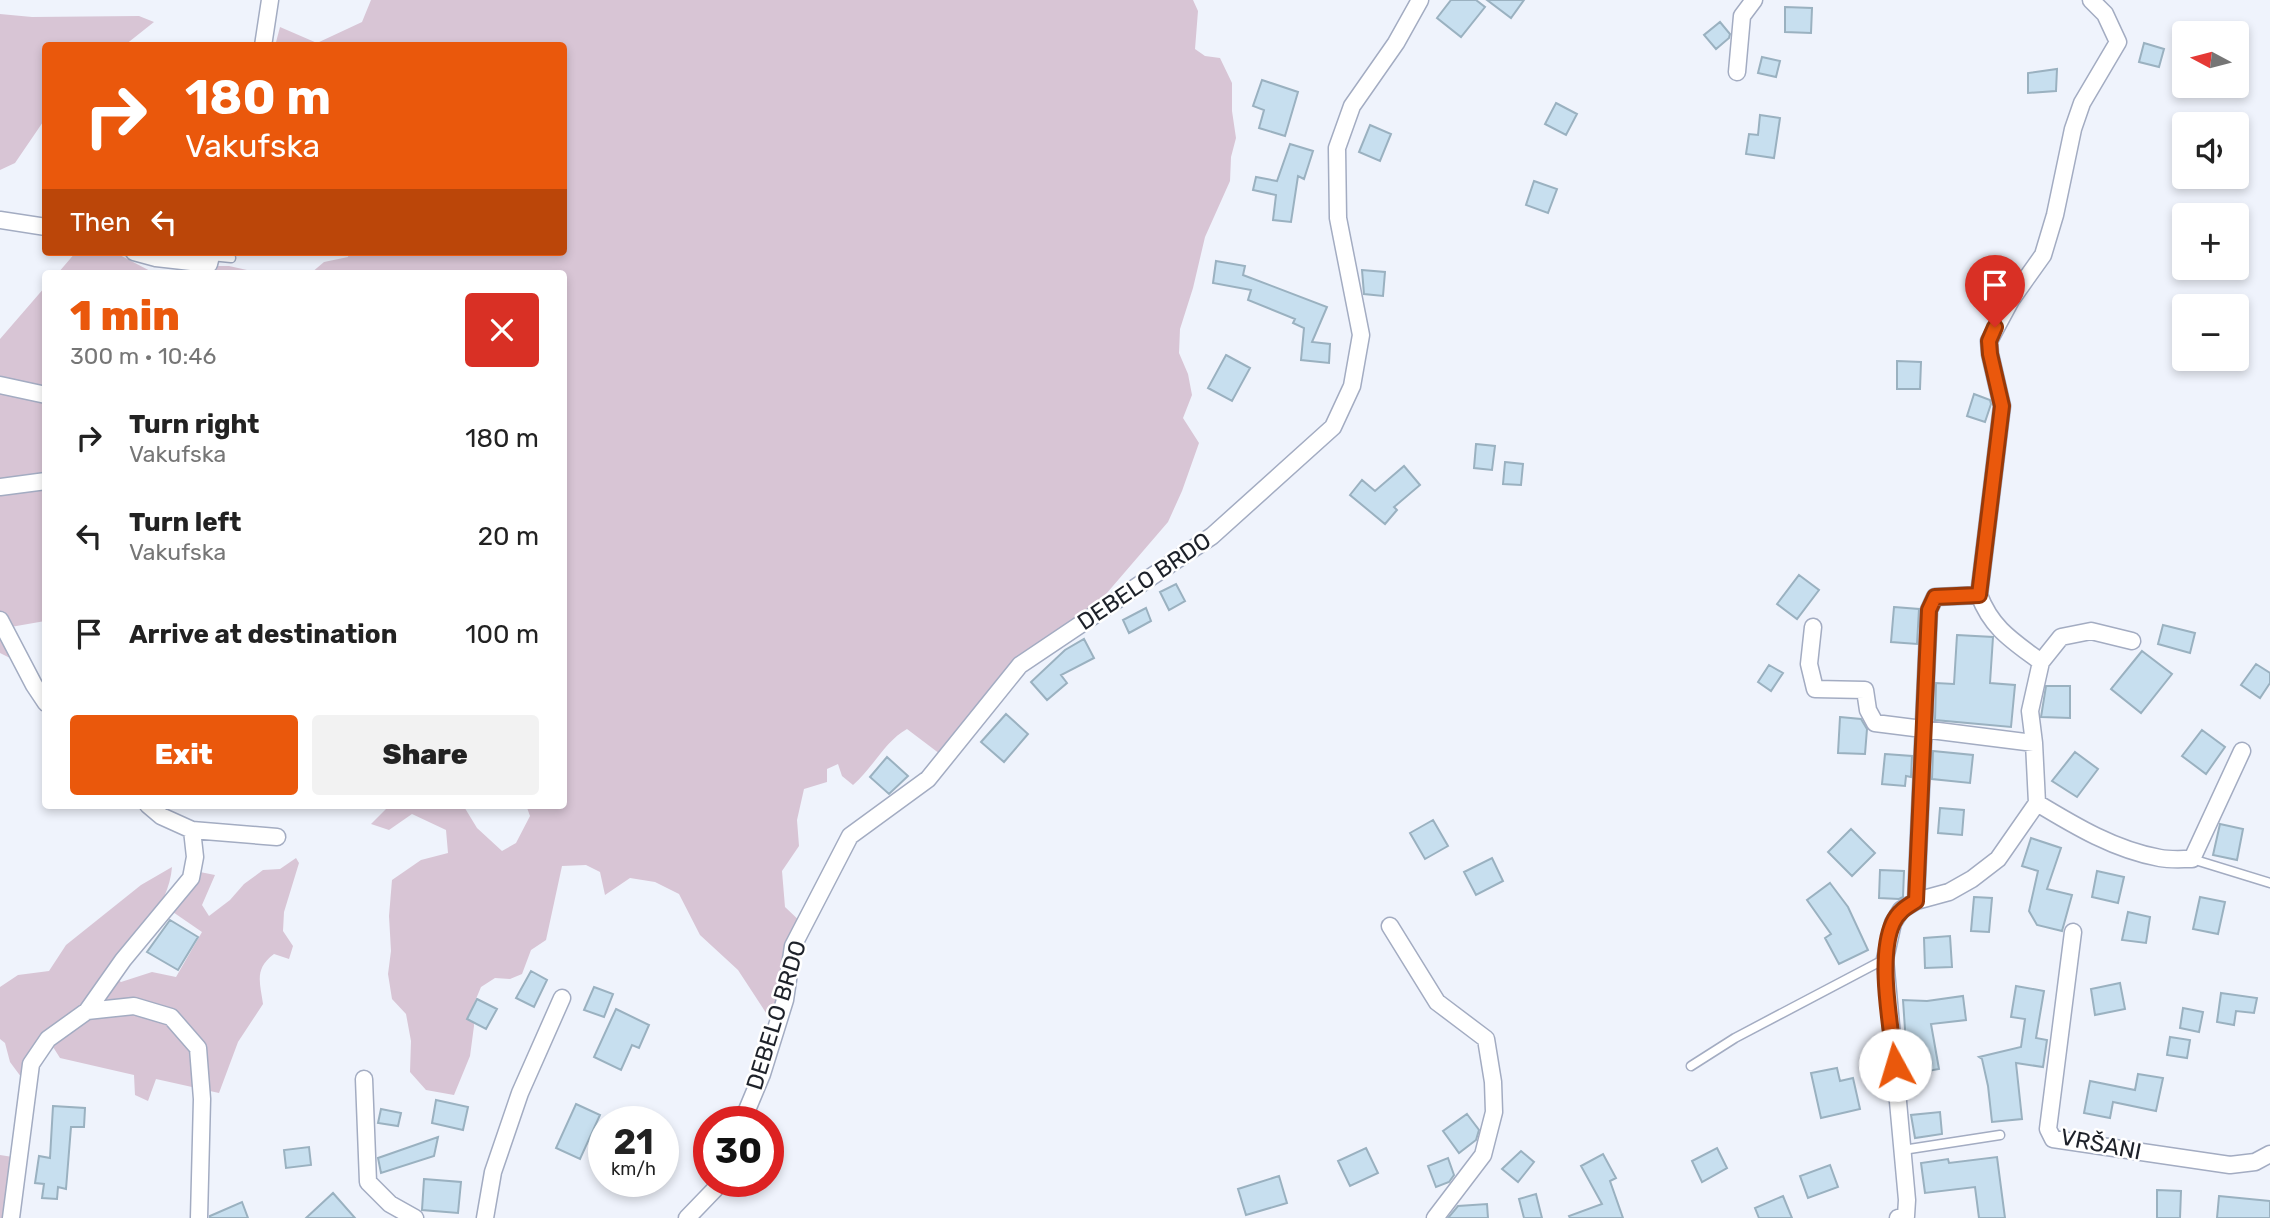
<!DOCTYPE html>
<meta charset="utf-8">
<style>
body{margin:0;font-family:Rubik,sans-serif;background:#f2f2f2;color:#222;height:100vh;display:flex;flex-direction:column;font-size:26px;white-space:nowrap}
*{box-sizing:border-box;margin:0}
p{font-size:23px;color:#767676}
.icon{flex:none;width:38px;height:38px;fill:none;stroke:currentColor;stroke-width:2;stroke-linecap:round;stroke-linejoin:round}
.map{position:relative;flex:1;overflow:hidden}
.sheet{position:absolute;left:42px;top:270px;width:525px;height:539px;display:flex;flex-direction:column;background:#fff;border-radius:7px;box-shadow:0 4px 10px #0003}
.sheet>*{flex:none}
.hud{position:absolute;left:42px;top:42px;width:525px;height:214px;border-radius:7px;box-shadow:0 4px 10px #0003;background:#ea580c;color:#fff;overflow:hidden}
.needle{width:46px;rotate:277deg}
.controls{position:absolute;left:2172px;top:21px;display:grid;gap:14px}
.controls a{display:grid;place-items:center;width:77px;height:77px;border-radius:7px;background:#fff;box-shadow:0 4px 10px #0003;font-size:35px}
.speed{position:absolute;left:588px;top:1106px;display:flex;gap:14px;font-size:35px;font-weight:700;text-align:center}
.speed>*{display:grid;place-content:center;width:91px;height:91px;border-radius:50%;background:#fff;box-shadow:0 4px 10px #0003;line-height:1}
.speed small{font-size:18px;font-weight:400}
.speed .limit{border:10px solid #d22;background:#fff;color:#111}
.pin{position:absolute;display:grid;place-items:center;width:60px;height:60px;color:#fff;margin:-72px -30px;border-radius:50% 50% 50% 0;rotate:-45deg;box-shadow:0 0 7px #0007}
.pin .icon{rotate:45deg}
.me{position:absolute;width:77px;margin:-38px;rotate:354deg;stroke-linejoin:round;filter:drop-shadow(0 0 5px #0008)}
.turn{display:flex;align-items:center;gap:24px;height:147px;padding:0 28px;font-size:32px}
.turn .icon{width:91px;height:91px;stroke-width:2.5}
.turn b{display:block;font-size:49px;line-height:60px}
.then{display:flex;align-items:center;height:66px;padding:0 28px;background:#0003;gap:14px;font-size:26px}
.round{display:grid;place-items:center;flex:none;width:74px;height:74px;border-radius:7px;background:#f2f2f2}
.overview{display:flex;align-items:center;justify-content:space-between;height:119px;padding:0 28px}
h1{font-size:42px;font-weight:800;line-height:52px;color:#ea580c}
.primary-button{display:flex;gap:14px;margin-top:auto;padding:14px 28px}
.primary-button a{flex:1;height:80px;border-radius:7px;background:#ea580c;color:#fff;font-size:28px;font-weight:800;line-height:80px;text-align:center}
.primary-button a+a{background:#f2f2f2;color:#222}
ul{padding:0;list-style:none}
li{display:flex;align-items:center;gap:21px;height:98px;padding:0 28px}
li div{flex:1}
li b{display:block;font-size:26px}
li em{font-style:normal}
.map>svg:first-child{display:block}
.green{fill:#d8c5d5}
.building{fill:#c7dfef;stroke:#9ab1c0;stroke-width:2}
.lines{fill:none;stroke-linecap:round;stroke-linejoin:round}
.lane-casing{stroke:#a3acc2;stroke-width:11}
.street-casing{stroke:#a3acc2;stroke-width:19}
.lane{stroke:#fff;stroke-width:8}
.street{stroke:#fff;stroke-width:16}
.route-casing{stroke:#983908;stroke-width:18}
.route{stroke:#ea580c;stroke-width:12}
.labels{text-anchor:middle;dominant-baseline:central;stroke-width:5;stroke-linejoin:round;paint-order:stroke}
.street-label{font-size:23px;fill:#1d2129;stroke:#fff}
</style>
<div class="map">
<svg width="2270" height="1218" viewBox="0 0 2270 1218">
<rect width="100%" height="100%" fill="#eff3fc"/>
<path class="green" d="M371 0H1193L1198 11 1195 49 1205 56 1220 58 1232 83V111L1236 138 1231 157 1230 181 1205 237 1193 288 1180 329 1179 353 1188 374 1192 395 1183 418 1199 443 1182 491 1168 522 1088 615 1014 680 940 754 907 729C885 741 873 768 853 785L842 776 838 764 827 769V782L804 789 797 820 799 846 782 871 785 907 804 925 785 1000 768 1016 738 970 700 935 679 894 655 882 630 878 605 895 600 872 586 865 562 866 546 940 531 950 522 974 510 979 495 978 481 987 473 1006 474 1026 470 1056 454 1095 426 1090 410 1072 411 1041 406 1014 392 999 388 974 391 951 389 916 392 880 421 860 448 853 446 830 412 814 389 830 371 824 390 805H463L477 828 502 851 516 843 530 816 526 805H564V273H311L324 262 348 257 349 252H564V46H275L280 27 317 43 362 22Z
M0 14 32 17 139 16 154 22 125 45 46 46 45 119 15 163 0 170Z
M76 252H114L154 273H58Z
M217 266H229L261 273H214Z
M45 287V621L5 628 24 665 0 653V339Z
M296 858 299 863 284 912 283 931 293 946 289 959 274 954C254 969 260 982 263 1004L238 1042 219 1093 156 1079 148 1101 135 1095 134 1075 60 1058 48 1039 27 1085 10 1062 5 1043 0 1039V987L18 975 49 971 66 945 141 885 172 867C169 908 133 942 108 973L121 982 152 972 176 977 202 932 170 910 200 872 215 875 202 905 209 916 230 900 244 884 263 870 280 869Z
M0 1155 19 1158 11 1218H0Z"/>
<path class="building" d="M1451 0H1476L1485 7 1461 37 1437 18Z
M1487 0H1524L1511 18Z
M1785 7 1812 8 1811 33 1785 32Z
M1720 22 1730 34 1729 38 1716 49 1704 35Z
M2144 43 2164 49 2159 67 2139 62Z
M1762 57 1780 61 1776 77 1758 73Z
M2057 69 2056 91 2028 93V73Z
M1262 80 1298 92 1285 136 1259 128 1264 110 1253 106Z
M1556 103 1577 114 1566 135 1545 124Z
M1760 115 1780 118 1774 158 1746 154 1749 134 1758 135Z
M1370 125 1391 134 1380 161 1359 152Z
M1290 144 1313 151 1304 179 1298 176 1291 222 1273 220 1276 195 1253 190 1256 177 1277 181Z
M1534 181 1557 189 1548 213 1526 205Z
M1216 261 1245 266 1243 275 1327 307 1312 342 1330 344 1329 363 1301 360 1304 328 1293 323 1295 319 1248 300 1251 290 1213 283Z
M1362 270 1385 272 1383 296 1364 294Z
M1226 355 1250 368 1232 401 1208 388Z
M1897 361 1921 362 1920 389H1897Z
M1974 394 1990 400 1991 404 1985 422 1967 416Z
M1476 444 1495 446 1492 470 1474 468Z
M1505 462 1523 464 1521 485 1503 484Z
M1404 466 1420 485 1394 507 1397 510 1385 524 1350 495 1362 480 1375 491Z
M1799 575 1819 590 1797 619 1777 604Z
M1176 584 1185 601 1169 610 1160 592Z
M1894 607 1919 609 1917 644 1891 642Z
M1146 608 1151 621 1129 633 1123 620Z
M2163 625 2195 633 2190 653 2158 644Z
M1957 635 1993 637 1990 683 2015 685 2011 727 1935 720 1936 683 1954 684Z
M1084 639 1094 658 1061 675 1067 683 1047 700 1031 682 1065 650Z
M2142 651 2172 674 2141 713 2111 689Z
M2256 664 2270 673V683L2260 698 2241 685Z
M1769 665 1783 673 1771 691 1758 682Z
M2046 686H2070V718L2041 717Z
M1006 714 1028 734 1004 762 981 742Z
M1840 717 1861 719 1867 729 1865 754 1838 753Z
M2202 730 2225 747 2206 774 2182 756Z
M1933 751 1973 755 1970 783 1932 779Z
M2075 752 2098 769 2077 797 2052 781Z
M1885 754 1912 756 1911 777 1906 776 1905 786 1882 784Z
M887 757 908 776 889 794 870 777Z
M1940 808 1964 810 1962 835 1938 833Z
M1433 820 1448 846 1425 859 1410 833Z
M2220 824 2243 829 2237 860 2213 855Z
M1851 829 1875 853 1852 876 1828 852Z
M2031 838 2061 848 2047 889 2072 895 2062 931 2037 925 2029 911 2038 871 2022 866Z
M1492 858 1503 881 1476 895 1464 872Z
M1880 870 1904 871 1903 897 1899 899 1879 898Z
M2097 871 2124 877 2118 903 2092 897Z
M1830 883 1848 907 1868 950 1839 964 1825 938 1831 934 1807 900Z
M1974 897 1992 898 1989 932 1971 931Z
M2200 897 2225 902 2218 934 2193 929Z
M2128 912 2150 917 2146 943 2122 940Z
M170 920 198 937 178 970 147 952Z
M1950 936 1952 967 1925 968 1924 938Z
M531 971 547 980 534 1007 516 998Z
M2120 983 2125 1009 2095 1015 2091 989Z
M2016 986 2044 991 2036 1038 2047 1040 2043 1067 2016 1063 2022 1119 1992 1122 1988 1086 1982 1059 1979 1057 2021 1047 2025 1019 2011 1017Z
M594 987 613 994 604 1017 584 1010Z
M2221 993 2257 998 2254 1013 2236 1011 2234 1025 2217 1022Z
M1963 996 1966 1020 1931 1024 1939 1069 1911 1074 1906 1044 1903 1000 1927 1001Z
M477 999 497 1009 486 1029 467 1019Z
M2183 1008 2203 1012 2199 1032 2180 1028Z
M616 1009 649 1025 639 1048 632 1045 621 1070 594 1057Z
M2170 1037 2190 1040 2187 1058 2167 1055Z
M1837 1068 1840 1081 1853 1078 1860 1109 1821 1118 1811 1073Z
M2138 1074 2163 1078 2156 1111 2113 1102 2110 1118 2084 1113 2090 1081 2135 1090Z
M436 1100 468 1107 463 1130 432 1123Z
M576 1104 600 1115 580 1159 556 1148Z
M53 1106 85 1108 84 1127H71L66 1189 58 1187 57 1199 42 1198 44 1184 35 1183 39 1156 50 1158Z
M381 1109 401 1113 398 1126 378 1123Z
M1940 1112 1942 1134 1915 1138 1911 1115Z
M1467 1114 1479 1130 1476 1140 1459 1153 1443 1131Z
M438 1137 434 1156 381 1173 378 1158Z
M309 1147 311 1165 286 1168 284 1150Z
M1366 1148 1378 1173 1350 1186 1338 1161Z
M1717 1148 1727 1168 1702 1182 1692 1161Z
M1521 1151 1534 1162 1518 1182 1502 1169Z
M1603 1154 1616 1178 1610 1181 1623 1218H1570L1569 1216 1602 1204 1581 1166Z
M1997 1157 2005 1218H1979L1975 1187 1925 1193 1921 1163 1948 1159 1949 1163Z
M1448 1158 1454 1175 1449 1182 1436 1187 1428 1166Z
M1830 1165 1838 1187 1808 1198 1800 1176Z
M1279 1176 1287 1203 1246 1215 1238 1189Z
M424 1179 461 1182 458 1213 422 1210Z
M2157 1190 2181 1191 2180 1218H2157Z
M333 1193 355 1218H306Z
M1536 1194 1542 1218H1524L1519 1199Z
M1783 1196 1792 1218H1759L1755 1208Z
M2219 1196 2270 1201V1218H2217Z
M242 1202 248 1218H210V1216Z
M1487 1204 1488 1218H1448L1458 1206Z"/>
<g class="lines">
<defs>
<path id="lane" d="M211 256 231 258
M2192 859 2270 883
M1691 1066 1735 1038 1885 959
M1903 1150 2000 1135"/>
<path id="street" d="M263 46 270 0
M1737 72 1742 16 1754 0
M0 220 46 227
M134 252 156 258 209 264 212 252
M0 385 46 395
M0 487 46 481
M0 620 34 685 46 703
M1813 627 1809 664 1815 689 1865 690 1868 710 1875 723 2034 743
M2041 662C2013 641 1992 629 1979 595L2002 406 1990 354 1989 341 2011 300 2043 255 2055 215 2073 129 2082 103 2118 42 2105 14 2091 0
M2037 803C2075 826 2115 850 2160 858 2170 860 2182 859 2192 859L2242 751
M148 805 161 816 192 830 277 837
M1916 901 1929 610 1935 597 1979 595
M1390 926 1437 1002 1486 1039 1493 1082 1494 1112 1483 1155 1435 1218
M2073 932 2048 1129 2053 1139 2230 1165 2255 1162 2270 1154
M87 1011 123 960 191 878 195 857 192 830
M364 1079 368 1182 390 1204 415 1218
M742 1122 762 1074 785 1000 793 946 850 836 928 779 1020 665 1212 536 1333 427 1352 386 1361 335 1338 218 1337 148 1352 106 1396 43 1420 0
M11 1218 31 1064 48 1039 87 1011 134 1006 171 1017 198 1048 202 1099 199 1218
M485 1218 493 1172 520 1093 562 998
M687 1218 715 1189 718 1181
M1898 1218 1906 1216 1907 1200 1885 959 1893 923 1901 910 1916 901 1949 892 1972 879 1998 859 2037 803 2034 743 2030 711 2041 662 2061 637 2091 631 2132 641"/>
</defs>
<use href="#lane" class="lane-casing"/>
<use href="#street" class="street-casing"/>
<use href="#lane" class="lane"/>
<use href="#street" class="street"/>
</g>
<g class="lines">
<defs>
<path id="route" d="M1895 1065C1891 1026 1877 958 1893 923 1898 912 1906 907 1916 901L1929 610 1935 597 1979 595 2002 406 1990 354 1989 341 1995 327"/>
</defs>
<use href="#route" class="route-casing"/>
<use href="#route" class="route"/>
</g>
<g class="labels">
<g class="street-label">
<text transform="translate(1144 581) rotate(-34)">DEBELO BRDO</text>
<text transform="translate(776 1015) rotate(-73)">DEBELO BRDO</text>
<text transform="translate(2101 1144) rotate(11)">VRŠANI</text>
</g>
</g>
</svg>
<div class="controls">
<a><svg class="needle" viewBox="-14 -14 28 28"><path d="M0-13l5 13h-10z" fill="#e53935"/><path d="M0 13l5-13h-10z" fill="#767676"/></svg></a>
<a><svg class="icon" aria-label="sound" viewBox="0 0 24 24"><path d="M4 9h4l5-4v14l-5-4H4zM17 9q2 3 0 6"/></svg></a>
<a>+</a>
<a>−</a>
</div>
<div class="speed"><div>21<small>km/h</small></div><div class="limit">30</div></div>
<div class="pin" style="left:1995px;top:327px;background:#d93025"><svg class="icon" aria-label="arrive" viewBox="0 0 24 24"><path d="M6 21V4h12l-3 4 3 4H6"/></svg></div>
<svg class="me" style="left:1895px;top:1065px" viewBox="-20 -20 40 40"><circle r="19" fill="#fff"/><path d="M0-13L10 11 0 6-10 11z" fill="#ea580c"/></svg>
<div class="hud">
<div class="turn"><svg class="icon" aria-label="right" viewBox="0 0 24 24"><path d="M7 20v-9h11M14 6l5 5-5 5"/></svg><div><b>180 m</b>Vakufska</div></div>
<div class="then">Then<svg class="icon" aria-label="left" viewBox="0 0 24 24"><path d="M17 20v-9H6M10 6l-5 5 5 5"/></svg></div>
</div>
<section class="sheet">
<div class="overview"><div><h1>1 min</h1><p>300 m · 10:46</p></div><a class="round" style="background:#d93025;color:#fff"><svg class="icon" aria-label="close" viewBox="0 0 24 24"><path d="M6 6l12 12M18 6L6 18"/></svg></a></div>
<ul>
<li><svg class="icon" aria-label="right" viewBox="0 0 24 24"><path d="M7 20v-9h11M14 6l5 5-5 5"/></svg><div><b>Turn right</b><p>Vakufska</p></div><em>180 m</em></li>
<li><svg class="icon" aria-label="left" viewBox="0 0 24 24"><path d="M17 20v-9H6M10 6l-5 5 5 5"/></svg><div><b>Turn left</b><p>Vakufska</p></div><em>20 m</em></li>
<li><svg class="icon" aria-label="arrive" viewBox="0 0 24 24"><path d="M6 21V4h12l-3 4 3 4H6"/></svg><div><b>Arrive at destination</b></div><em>100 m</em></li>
</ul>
<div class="primary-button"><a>Exit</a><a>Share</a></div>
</section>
</div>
